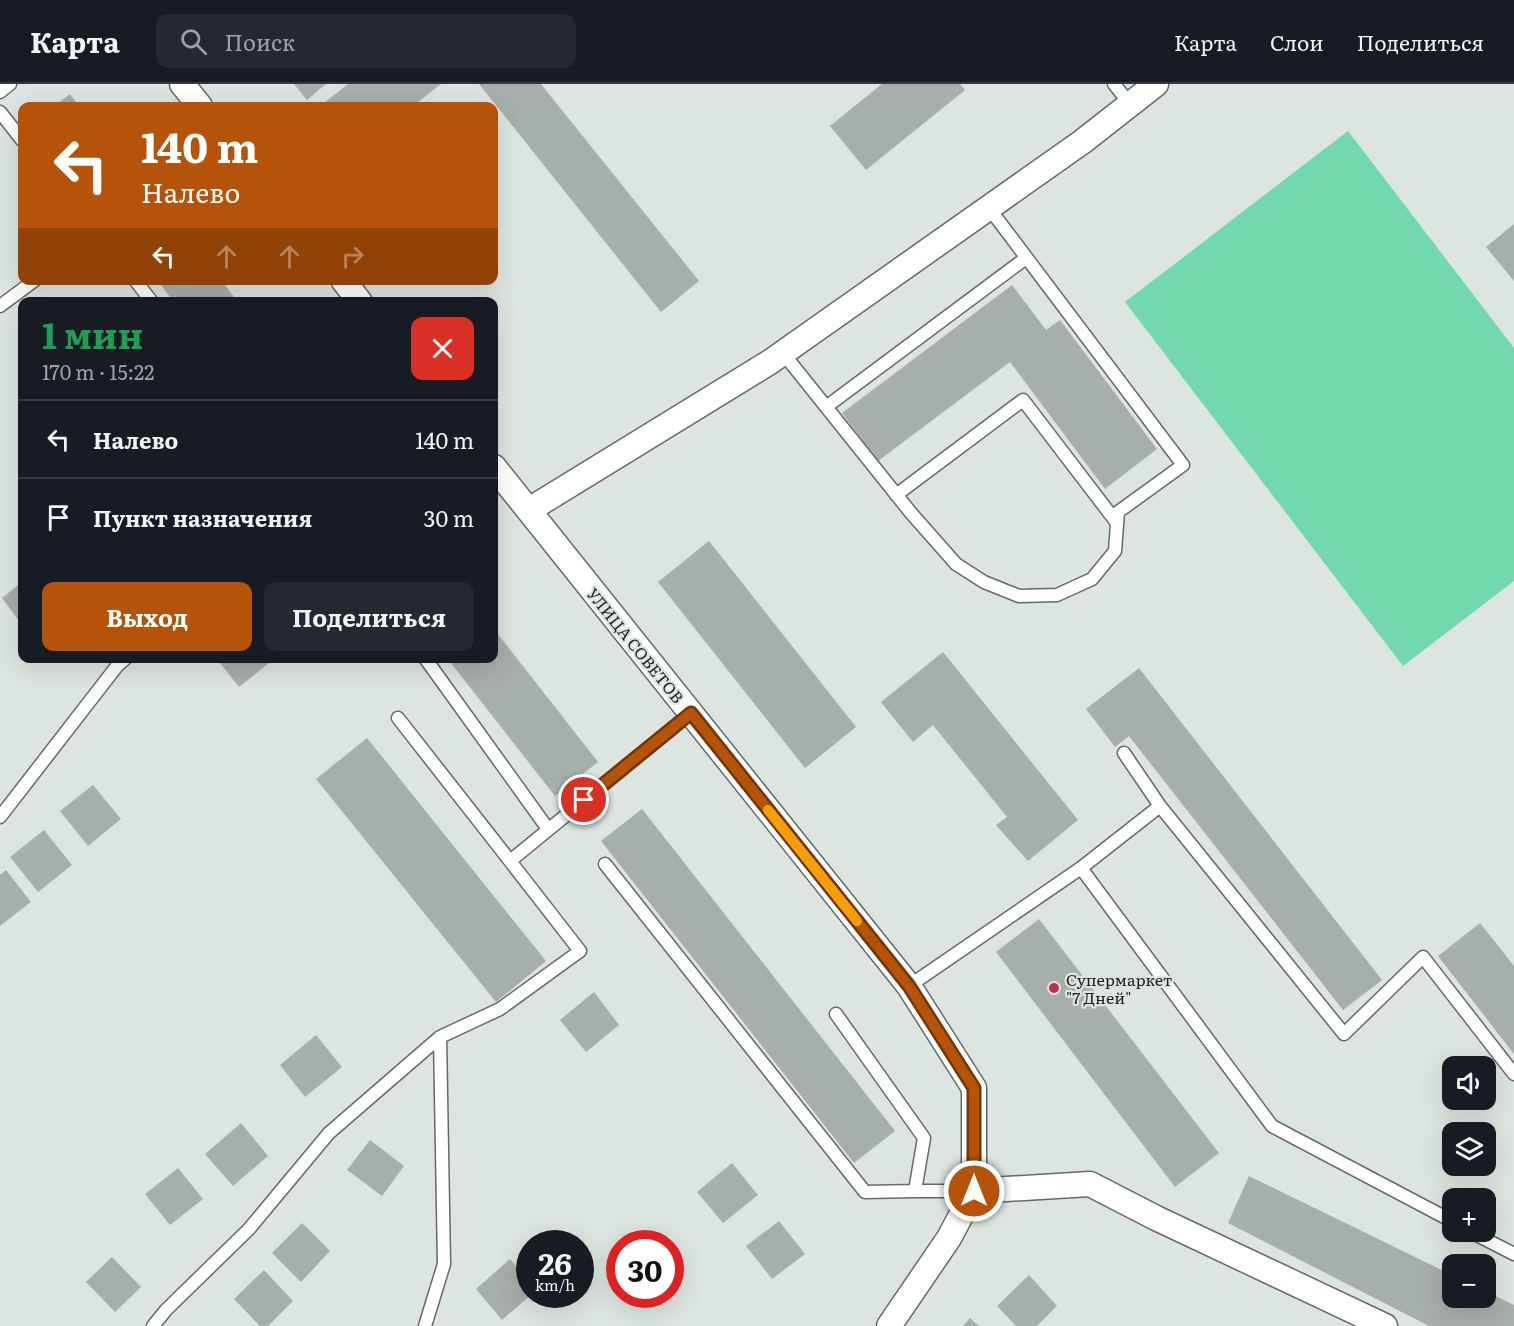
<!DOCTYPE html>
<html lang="ru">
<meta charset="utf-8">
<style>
body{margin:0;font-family:Literata,serif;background:#242831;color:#f1f3f6;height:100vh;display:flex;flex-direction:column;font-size:22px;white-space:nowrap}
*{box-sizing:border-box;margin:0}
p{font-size:20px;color:#9ea1a6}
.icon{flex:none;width:33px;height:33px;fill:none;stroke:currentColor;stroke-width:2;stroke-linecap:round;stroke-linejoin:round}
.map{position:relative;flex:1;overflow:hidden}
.sheet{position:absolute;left:18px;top:213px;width:480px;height:366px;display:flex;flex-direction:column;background:#171b24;border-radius:12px;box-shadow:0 6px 24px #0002}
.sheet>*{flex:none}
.banner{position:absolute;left:18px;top:18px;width:480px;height:183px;border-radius:12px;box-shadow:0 6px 24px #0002;background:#b45309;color:#fff;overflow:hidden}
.buttons{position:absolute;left:1442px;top:972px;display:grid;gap:12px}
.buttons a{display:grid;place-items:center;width:54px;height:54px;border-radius:12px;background:#171b24;box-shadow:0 6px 24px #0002;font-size:30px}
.speed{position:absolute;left:516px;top:1146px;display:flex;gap:12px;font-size:30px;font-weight:700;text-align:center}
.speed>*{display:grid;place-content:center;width:78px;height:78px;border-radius:50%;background:#171b24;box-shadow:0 6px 24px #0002;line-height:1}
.speed small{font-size:15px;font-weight:400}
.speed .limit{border:9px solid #d22;background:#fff;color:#111}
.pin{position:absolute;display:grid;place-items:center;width:51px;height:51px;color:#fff;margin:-26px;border:3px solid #fff;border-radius:50%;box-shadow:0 2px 6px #0007}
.me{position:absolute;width:66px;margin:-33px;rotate:0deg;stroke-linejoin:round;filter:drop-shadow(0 0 4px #0008)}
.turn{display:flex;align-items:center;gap:21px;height:126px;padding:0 24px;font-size:27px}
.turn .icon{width:78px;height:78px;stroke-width:2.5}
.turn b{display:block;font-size:42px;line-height:51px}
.lanes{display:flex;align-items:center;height:57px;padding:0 24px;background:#0003;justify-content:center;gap:30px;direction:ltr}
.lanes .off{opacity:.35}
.round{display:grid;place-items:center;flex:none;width:63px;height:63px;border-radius:12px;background:#242831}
.overview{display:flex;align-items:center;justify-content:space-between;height:102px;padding:0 24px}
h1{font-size:36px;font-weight:700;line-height:45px;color:#1e9e55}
.action{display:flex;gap:12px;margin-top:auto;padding:12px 24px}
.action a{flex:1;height:69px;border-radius:12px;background:#b45309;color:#fff;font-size:24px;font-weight:700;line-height:69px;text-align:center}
.action a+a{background:#242831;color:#f1f3f6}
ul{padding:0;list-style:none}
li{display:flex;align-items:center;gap:18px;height:78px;padding:0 24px;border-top:2px solid #363941}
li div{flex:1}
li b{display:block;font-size:22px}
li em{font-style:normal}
header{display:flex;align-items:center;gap:36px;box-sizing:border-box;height:84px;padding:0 30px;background:#171b24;border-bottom:2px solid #363941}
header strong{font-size:28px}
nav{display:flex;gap:33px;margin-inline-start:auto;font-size:21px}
.search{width:420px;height:54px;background:#242831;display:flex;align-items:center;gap:15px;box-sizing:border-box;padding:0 21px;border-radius:12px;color:#9ea1a6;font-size:22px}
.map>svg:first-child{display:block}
.green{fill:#72d8ae}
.building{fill:#a7afab}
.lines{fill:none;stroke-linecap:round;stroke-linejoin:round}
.lane-casing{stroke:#636a67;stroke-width:15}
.street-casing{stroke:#636a67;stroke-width:27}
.lane{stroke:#fff;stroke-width:12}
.street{stroke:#fff;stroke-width:24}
.route-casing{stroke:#753606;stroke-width:15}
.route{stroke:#b45309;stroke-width:10}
.slow{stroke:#f59e0b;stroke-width:10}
.poi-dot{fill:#c1304c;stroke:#dce5e0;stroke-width:2}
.labels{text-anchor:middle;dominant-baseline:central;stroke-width:4.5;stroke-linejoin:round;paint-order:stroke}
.street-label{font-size:16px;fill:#1e211f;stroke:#dce5e0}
.poi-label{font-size:16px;fill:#1e211f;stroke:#dce5e0;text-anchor:start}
</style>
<header>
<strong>Карта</strong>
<div class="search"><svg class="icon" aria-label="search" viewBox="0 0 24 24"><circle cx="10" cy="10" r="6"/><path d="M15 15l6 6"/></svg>Поиск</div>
<nav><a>Карта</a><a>Слои</a><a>Поделиться</a></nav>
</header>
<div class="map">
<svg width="1514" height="1242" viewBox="0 0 1514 1242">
<rect width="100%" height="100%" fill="#dce5e0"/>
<path class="green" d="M1348 47 1514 264V497L1403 582 1125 218Z"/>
<path class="building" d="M294 0H326L307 16Z
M348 0H441L413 22H320Z
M479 0H541L699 197 661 228Z
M882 0H960L965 6 866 86 830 42Z
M70 10 79 22H55Z
M1514 140V197L1486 163Z
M157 196H221L238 218H174Z
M1012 201 1046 246 1060 236 1157 365 1105 405 1010 278 878 377 842 329Z
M709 457 856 643 805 684 658 498Z
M22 498V541L2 514Z
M494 545 598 678 555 712 447 574H494Z
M943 568 1078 736 1028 777 996 741 1007 733 933 641 913 658 881 618Z
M216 574H265L269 579 239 603Z
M1139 584 1382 896 1343 926 1129 652 1115 663 1086 625Z
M367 654 546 877 496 918 316 695Z
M93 701 121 735 88 762 60 727Z
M642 725 895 1047 854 1079 601 757Z
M44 746 72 781 38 808 10 773Z
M6 786 31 818 0 842V791Z
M1039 835 1219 1069 1175 1103 996 868Z
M1480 839 1514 882V970L1438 872Z
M594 908 619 941 586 968 560 936Z
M316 951 342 983 305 1013 280 981Z
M241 1039 268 1072 233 1102 205 1070Z
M370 1056 404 1082 382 1112 347 1086Z
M732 1079 758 1111 723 1139 697 1108Z
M178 1084 203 1115 170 1141 145 1110Z
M1249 1092 1452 1191V1214H1485V1207L1514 1221V1242H1429L1228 1139Z
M779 1137 805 1170 772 1195 746 1162Z
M302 1139 330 1167 301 1198 272 1169Z
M112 1173 141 1203 115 1228 86 1198Z
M510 1175 530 1198V1210H532L502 1236 476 1205Z
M264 1186 293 1217 268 1242H260L234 1215Z
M1029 1191 1057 1222 1037 1242H1016L997 1222Z
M970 1234 979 1242H963Z"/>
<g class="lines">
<defs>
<path id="lane" d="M1114 0 1130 20
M0 8 10 0
M0 28 22 56
M135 196 152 218
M0 222 35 196
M783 269 911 429 956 480 984 498 1019 512 1057 511 1092 495 1115 467 1118 428 1183 381 989 124
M826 323 1026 174
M896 411 1023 316 1117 439
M425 574 548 745
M398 634 510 777
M1124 669 1160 722 1344 950 1423 873 1514 990
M1160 722 1081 784 1272 1042 1452 1137
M0 733 117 582 126 574
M605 780 865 1108 915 1107
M909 902 1081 784
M836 930 924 1054 915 1107H974
M440 953 500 925 580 867 510 777 691 629
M1471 1148 1514 1170
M153 1242 166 1226 249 1145 329 1049 440 953 444 1180 425 1242"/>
<path id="street" d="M182 0 200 22
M343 196 360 218
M494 383 909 902 974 1004V1107L949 1154 889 1242
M529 426 770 278 1082 58 1156 0
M974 1107 1090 1100 1156 1134 1385 1242"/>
</defs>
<use href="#lane" class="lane-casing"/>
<use href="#street" class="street-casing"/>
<use href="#lane" class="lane"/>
<use href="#street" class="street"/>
</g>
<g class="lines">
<defs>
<path id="route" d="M584 716 691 629 909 902 974 1004V1107"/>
</defs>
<use href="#route" class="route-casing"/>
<use href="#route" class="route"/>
<path class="slow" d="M768 726 857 837"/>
</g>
<circle class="poi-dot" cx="1054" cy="904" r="6"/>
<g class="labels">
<g class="street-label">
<text transform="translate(636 561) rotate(51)">УЛИЦА СОВЕТОВ</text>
</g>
<g class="poi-label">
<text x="1066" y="895">Супермаркет<tspan x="1066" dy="18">"7 Дней"</tspan></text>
</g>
</g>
</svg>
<div class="buttons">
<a><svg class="icon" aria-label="sound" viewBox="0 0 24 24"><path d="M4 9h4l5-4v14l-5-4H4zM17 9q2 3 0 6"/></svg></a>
<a><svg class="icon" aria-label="layers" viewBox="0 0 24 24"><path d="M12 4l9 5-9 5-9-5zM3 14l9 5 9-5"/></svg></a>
<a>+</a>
<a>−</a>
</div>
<div class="speed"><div>26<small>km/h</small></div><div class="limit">30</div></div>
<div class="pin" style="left:584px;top:716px;background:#d93025"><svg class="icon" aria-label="arrive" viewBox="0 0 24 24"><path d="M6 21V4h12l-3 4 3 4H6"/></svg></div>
<svg class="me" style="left:974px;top:1107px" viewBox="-20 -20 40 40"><circle r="17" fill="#b45309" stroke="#fff" stroke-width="3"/><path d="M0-11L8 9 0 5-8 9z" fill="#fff"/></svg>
<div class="banner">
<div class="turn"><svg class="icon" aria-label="left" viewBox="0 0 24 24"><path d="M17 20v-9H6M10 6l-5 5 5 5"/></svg><div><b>140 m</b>Налево</div></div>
<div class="lanes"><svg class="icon" aria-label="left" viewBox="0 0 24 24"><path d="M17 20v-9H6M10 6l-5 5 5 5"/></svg><svg class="icon off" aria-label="ahead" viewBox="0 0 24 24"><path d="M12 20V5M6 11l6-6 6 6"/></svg><svg class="icon off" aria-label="ahead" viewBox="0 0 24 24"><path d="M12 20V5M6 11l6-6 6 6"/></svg><svg class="icon off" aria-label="right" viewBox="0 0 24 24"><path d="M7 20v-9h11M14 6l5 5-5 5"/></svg></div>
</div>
<section class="sheet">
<div class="overview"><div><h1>1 мин</h1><p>170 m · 15:22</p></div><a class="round" style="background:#d93025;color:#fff"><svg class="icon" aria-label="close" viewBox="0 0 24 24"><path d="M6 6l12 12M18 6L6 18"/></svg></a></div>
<ul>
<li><svg class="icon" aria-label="left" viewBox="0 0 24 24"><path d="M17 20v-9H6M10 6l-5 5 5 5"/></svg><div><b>Налево</b></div><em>140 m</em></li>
<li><svg class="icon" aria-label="arrive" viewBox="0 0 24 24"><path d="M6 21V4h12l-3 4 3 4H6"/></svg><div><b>Пункт назначения</b></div><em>30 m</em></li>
</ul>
<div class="action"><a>Выход</a><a>Поделиться</a></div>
</section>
</div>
